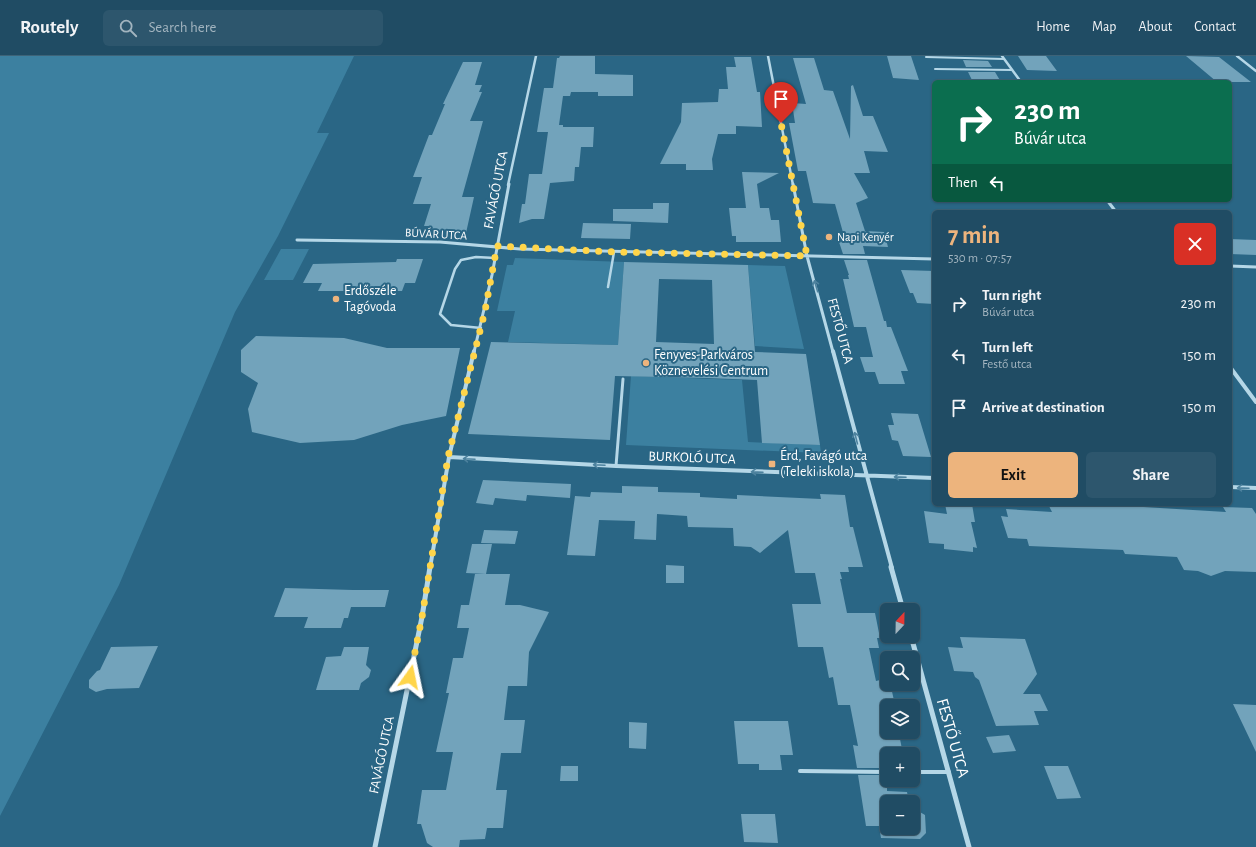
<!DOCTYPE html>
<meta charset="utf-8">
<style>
body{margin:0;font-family:"Alegreya Sans",sans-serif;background:#2d566d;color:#f1f3f6;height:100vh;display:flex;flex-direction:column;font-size:15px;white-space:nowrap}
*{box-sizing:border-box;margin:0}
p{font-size:13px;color:#a2b4bf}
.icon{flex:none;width:22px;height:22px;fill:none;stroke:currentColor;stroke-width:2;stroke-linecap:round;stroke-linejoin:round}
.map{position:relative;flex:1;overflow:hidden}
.drawer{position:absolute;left:932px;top:154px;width:300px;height:296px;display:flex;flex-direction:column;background:#204c64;border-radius:6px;box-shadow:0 1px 3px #0004,0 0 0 1px #3d6378}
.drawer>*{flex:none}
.guide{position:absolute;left:932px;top:24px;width:300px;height:122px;border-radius:6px;box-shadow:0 1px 3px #0004,0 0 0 1px #3d6378;background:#0b6e4f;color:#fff;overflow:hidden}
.needle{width:26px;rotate:22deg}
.tools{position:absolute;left:880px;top:547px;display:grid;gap:8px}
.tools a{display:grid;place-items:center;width:40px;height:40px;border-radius:6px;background:#204c64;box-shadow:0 1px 3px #0004,0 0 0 1px #3d6378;font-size:20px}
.pin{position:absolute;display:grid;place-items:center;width:34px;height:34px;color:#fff;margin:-41px -17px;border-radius:50% 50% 50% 0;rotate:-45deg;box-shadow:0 0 4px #0007}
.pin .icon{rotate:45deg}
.me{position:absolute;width:44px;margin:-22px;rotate:12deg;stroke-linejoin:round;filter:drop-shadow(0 0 3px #0008)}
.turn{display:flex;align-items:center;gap:14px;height:84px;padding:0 16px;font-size:18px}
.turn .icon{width:52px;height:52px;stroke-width:2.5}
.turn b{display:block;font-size:28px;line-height:34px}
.then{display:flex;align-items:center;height:38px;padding:0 16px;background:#0003;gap:8px;font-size:15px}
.round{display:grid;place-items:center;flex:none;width:42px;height:42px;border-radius:6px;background:#2d566d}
.summary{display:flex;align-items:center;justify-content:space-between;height:68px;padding:0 16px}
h1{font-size:24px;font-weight:700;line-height:30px;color:#edb47d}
.button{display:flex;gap:8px;margin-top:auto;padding:8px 16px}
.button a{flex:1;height:46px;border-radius:6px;background:#edb47d;color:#111;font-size:16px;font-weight:700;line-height:46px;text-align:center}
.button a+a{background:#2d566d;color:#f1f3f6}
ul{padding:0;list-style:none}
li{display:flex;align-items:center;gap:12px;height:52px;padding:0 16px}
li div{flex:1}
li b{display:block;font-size:15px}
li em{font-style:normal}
header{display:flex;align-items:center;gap:24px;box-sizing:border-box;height:56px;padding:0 20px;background:#204c64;border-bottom:1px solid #3d6378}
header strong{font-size:19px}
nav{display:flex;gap:22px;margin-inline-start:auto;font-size:14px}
.search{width:280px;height:36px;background:#2d566d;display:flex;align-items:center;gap:10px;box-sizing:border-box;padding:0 14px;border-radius:6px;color:#a2b4bf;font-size:15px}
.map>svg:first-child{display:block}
.green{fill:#3c80a0}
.building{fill:#72a3bb;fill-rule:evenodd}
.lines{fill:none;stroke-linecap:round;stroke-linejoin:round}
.lane-far3{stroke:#b5d7e7;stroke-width:2}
.lane-far2{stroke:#b5d7e7;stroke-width:2.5}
.lane-far1{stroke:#b5d7e7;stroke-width:3}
.lane{stroke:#b5d7e7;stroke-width:4}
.street-far3{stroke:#b5d7e7;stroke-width:2.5}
.street-far2{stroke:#b5d7e7;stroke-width:3}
.street-far1{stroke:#b5d7e7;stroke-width:4}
.street{stroke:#b5d7e7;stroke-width:5}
.oneway{stroke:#4d829e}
.route{stroke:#ffd54a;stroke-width:7;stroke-dasharray:0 12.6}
.poi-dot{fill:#edb47d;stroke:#2a6685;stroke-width:1.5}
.labels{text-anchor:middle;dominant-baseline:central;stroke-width:4;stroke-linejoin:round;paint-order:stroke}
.far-street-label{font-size:12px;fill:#fff;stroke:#2a6685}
.far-poi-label{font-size:12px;fill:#fff;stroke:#2a6685;text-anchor:start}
.street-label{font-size:14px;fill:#fff;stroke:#2a6685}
.poi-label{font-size:14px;fill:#fff;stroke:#2a6685;text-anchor:start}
.near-street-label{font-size:17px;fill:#fff;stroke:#2a6685}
</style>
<header>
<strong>Routely</strong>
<div class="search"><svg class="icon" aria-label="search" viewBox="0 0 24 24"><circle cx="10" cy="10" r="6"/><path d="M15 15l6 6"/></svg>Search here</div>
<nav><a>Home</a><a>Map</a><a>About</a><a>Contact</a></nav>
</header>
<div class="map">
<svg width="1256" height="791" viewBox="0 0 1256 791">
<rect width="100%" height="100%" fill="#2a6685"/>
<path class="green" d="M0 0H354L317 77H329L278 180 235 256 119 529 0 760Z
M281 193H309L293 224H264Z
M515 202 624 206 618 289 508 286 515 255H497L507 209H513Z
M748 209 785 210 804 293 755 290Z
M631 320 742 324 748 386 820 389 821 397 626 389Z"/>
<path class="building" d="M560 0H595V18L633 19V40H598V36H571L570 40H563L559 69H563V71H594L593 91H581L579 111H575L574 125 550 127 544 163H532L519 167 522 148H525L529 118H542L548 76H537L544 32H553L557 2H559Z
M887 0H911L919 24 893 22Z
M1018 0H1046L1057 15 1027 14Z
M1186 0 1219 1 1251 26H1217Z
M734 1H751L757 36H760L762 71 736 70V78H718L712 103 713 114H686V108H660L681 66 682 47 718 46 719 33H728L726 11H736Z
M793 2H814L824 34 833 35 850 83 851 30 853 29 863 60H873L888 96 864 95 870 117H854L868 142 856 147 865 175 884 176 888 191 863 190 865 198H843L837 180H844L835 148 813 147 806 115H798L789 67H795L792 47 806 48Z
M963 4 988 5 992 11H966Z
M463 6H482L475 29H482L479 36H482L470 65H483L462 141H474L466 177 428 178 429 170H424L431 148H413L422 121H413L429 79H432L445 48H443Z
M968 16H995L1001 26H973Z
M742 116 779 117 757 128 760 152H769L771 164H779L781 186H736V180H732L729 152H746Z
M653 147H669L668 167 613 165V153H653Z
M583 167 631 168 630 183 581 182Z
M1230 183 1256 184V199L1230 198Z
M397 203H423L415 227H405L402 235H318L322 227H303L313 208 396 206Z
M844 204H867L884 265H886L887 271H891L908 315H901L905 328H879L875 316H865L860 301H873L866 271H854L843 223H849L848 219H849Z
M624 206 748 209 755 296 806 298 820 389 762 387 757 324 707 322 615 320 610 384 468 378 491 286 618 289ZM659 223 712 224 714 288 656 286Z
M901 214 934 215V248L917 247 913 237H910Z
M256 280 344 282 387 292H460L446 360 402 369 354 384 300 387 252 376 248 353 258 327 241 316V294Z
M891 357 918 358 931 401 903 400 898 385 892 384 888 369H894Z
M483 424 571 428 570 442 527 439 526 445 495 442 493 449 476 447Z
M622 430 658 431V436L700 437V441L737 443V439L821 443 820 438 845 439 850 471H853L863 511H848L849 516H840L842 523H840L847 557H875L880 582H877L879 592H869L876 625 880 624 882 631H891L895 649H886L887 676H892L894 683H900L903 698H887V712H857L853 689 858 690 850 649H838L833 621 829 622 823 591H798L792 548H821L815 517H795L788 474 760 497 751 491 734 490 733 472 688 471 687 460 657 458 656 484 634 483 635 465 599 464 595 500 567 499 575 440 590 441 591 436 622 437Z
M945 448H972L975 466H971L977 492 973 491V496L944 493V488L929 487 924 455 947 458Z
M1048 448H1094L1226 456 1223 451 1252 452 1256 458V516L1225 515 1211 520 1198 515 1184 514 1177 501 1125 498 1123 494 1029 490 1027 483 1008 482 1001 460 1008 461 1006 453 1052 456Z
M484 474 518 475 515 488 481 487Z
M472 488H492L486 518 466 517Z
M666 509 684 510V527H666Z
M475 518H510L505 549H520L549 556 529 596 527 630H508L504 664H525L521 697H501L496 734H507L503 772H487L485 783 460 784 459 791H433L427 787 421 768H417L422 734H446L453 696H436L449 637H446L453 602H463L469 572H457L461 549H469Z
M285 532 353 534H389L385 551H351L348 562H344L341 572H304L308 561H274Z
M960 581 1025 583 1037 618 1023 638H1040L1048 655H1034L1039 669 996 670 979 624 975 621 973 616 954 615 948 591 963 592Z
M158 590 139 632 107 633 96 636 89 632V624L97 615 100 614 111 591Z
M344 591H369L366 609 371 614 369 621 361 627 359 634H316L326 601 341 600Z
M1233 648 1256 649V696Z
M734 665H788L793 699H780L782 714H759V708H738Z
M629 666 647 667 646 693 629 692Z
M1009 679 1016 695 993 697 986 681Z
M561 710H578V725H560Z
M1044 710H1068L1081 742 1057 743Z
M858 719H887V735L907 736 909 746H887V772H913V752L925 759 926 777 920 783 881 782 879 770H866Z
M741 758H775L778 787 744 786Z"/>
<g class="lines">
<path class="lane-far3" d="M926 1 1004 3
M935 13 1012 14"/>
<path class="lane-far2" d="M608 231 614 196
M481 272 451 269 440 258 455 213 461 204 476 201 495 202"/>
<path class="lane-far1" d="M616 410 623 323"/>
<path class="lane" d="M800 715 887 716
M913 716H949"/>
<path class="street-far3" d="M768 0 793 129
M1002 0 1021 26
M1237 0 1256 15
M508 129 536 0"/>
<path class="street-far2" d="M793 128 807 200 833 296
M1107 144 1116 156
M297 184 440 186 520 193 934 203
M1230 210 1256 211
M474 296 492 219 509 128"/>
<path class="street-far1" d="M833 295 892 512
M1230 311 1256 346
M449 401 616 410 934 422
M1230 431 1256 432
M430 512 449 401 474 295"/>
<path class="street" d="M891 511 903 554
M911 580 969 791
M375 791 422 561 430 511"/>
</g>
<defs><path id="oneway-shaft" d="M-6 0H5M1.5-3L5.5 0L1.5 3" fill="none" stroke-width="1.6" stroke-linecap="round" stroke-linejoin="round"/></defs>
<g class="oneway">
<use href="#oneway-shaft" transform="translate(816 230) rotate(-106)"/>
<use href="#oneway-shaft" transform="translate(856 382) rotate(-104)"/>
<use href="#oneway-shaft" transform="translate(469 403) rotate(-177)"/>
<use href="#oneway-shaft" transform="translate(599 409) rotate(-177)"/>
<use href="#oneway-shaft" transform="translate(757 416) rotate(-178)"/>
<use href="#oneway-shaft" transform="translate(900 421) rotate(-178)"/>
<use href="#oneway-shaft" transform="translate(1243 432) rotate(-178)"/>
</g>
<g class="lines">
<path class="route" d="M410 621 422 561 448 401 485 255 497 190 614 196 807 200 781 67"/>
</g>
<g class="poi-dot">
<circle cx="829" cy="181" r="4"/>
<circle cx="336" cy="243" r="4"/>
<circle cx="646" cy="307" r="4"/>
<rect x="768" y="404" width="8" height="8" rx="2"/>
</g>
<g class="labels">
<g class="far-street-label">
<text transform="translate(436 178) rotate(3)">BÚVÁR UTCA</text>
</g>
<g class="far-poi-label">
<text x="837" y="181">Napi Kenyér</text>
</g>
<g class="street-label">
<text transform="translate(496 134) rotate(-79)">FAVÁGÓ UTCA</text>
<text transform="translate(840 275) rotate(75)">FESTŐ UTCA</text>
<text transform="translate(692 402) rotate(2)">BURKOLÓ UTCA</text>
<text transform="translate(382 699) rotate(-78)">FAVÁGÓ UTCA</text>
</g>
<g class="poi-label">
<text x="344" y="235">Erdőszéle<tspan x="344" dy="16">Tagóvoda</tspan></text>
<text x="654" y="299">Fenyves-Parkváros<tspan x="654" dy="16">Köznevelési Centrum</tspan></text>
<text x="780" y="400">Érd, Favágó utca<tspan x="780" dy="16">(Teleki iskola)</tspan></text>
</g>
<g class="near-street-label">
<text transform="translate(953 682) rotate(74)">FESTŐ UTCA</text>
</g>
</g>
</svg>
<div class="tools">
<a><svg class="needle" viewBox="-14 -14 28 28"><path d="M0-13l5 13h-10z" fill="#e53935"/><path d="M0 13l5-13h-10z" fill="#a2b4bf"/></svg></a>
<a><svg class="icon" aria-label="search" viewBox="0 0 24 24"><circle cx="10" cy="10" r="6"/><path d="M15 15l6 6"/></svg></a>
<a><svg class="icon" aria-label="layers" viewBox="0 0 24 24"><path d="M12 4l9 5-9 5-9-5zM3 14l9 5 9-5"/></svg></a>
<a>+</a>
<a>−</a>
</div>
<div class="pin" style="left:781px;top:67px;background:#d93025"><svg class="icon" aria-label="arrive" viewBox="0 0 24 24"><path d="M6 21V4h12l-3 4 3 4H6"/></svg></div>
<svg class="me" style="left:410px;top:621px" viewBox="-20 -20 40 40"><path d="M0-17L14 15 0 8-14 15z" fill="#ffd54a" stroke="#fff" stroke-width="4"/></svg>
<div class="guide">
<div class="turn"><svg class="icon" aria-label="right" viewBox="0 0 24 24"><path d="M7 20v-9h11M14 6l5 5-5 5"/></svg><div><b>230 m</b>Búvár utca</div></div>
<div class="then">Then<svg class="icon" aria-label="left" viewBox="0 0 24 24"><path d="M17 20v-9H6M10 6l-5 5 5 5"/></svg></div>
</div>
<section class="drawer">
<div class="summary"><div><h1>7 min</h1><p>530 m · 07:57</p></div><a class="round" style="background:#d93025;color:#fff"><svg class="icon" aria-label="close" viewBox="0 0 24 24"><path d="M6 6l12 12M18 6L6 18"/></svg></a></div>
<ul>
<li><svg class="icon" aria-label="right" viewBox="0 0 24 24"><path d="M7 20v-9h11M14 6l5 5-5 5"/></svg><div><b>Turn right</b><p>Búvár utca</p></div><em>230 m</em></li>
<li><svg class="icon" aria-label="left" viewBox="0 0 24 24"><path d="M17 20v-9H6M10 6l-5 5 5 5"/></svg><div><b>Turn left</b><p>Festő utca</p></div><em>150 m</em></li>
<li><svg class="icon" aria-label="arrive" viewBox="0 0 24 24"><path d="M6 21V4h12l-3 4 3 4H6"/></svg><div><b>Arrive at destination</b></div><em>150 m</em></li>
</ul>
<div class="button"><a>Exit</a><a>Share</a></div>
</section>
</div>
